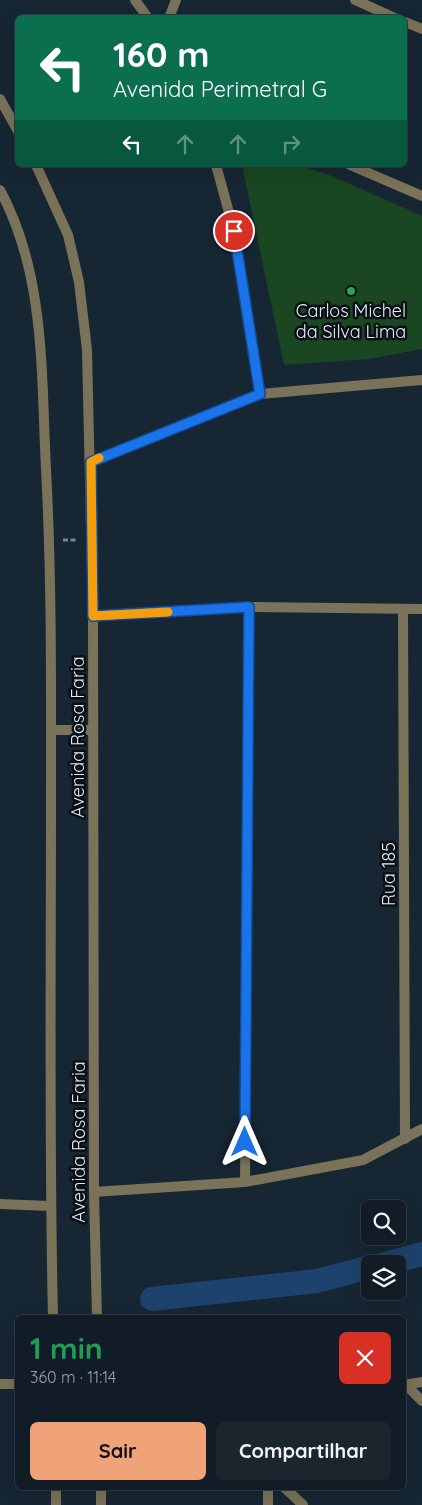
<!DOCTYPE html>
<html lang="pt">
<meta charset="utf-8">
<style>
body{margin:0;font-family:Quicksand,sans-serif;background:#1a252e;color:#f1f3f6;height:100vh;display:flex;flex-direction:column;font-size:19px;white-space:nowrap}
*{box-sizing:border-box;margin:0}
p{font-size:16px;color:#9ca1a7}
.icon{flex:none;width:28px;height:28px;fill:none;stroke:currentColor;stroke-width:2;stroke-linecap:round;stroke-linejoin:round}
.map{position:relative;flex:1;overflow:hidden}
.panel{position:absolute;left:15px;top:1315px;width:391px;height:175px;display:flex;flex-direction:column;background:#111c26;border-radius:8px;box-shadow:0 5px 20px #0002,0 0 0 1px #303a43}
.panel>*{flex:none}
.hud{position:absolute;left:15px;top:15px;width:392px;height:152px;border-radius:8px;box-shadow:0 5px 20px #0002,0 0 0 1px #303a43;background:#0b6e4f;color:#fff;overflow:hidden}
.controls{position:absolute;left:361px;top:1200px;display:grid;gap:10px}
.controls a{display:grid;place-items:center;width:45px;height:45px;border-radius:8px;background:#111c26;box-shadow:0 5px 20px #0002,0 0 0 1px #303a43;font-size:25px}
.pin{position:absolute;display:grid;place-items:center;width:42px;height:42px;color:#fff;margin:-21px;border:2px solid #fff;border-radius:50%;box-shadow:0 1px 5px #0007}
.me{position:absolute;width:55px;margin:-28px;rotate:0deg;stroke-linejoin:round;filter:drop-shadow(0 0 4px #0008)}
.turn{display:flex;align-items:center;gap:18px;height:105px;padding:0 15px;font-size:22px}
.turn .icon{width:65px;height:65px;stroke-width:2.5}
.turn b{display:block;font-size:35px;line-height:42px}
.lanes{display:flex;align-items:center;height:48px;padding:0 15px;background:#0003;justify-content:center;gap:25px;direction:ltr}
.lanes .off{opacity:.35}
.round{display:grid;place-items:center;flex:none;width:52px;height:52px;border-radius:8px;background:#1a252e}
.headline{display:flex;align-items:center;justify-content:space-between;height:85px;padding:0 15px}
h1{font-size:30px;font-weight:700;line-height:38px;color:#1e9e55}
.primary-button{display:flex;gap:10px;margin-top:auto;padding:10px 15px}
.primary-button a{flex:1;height:58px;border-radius:8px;background:#f0a279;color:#111;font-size:20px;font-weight:700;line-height:58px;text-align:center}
.primary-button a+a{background:#1a252e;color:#f1f3f6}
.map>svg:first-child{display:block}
.green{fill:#1a4621}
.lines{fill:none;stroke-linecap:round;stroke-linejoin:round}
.canal{stroke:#1d426d;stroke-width:24}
.path{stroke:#77848f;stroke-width:3;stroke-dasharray:5 2.5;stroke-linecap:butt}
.minor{stroke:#7a7259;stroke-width:10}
.tertiary{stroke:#7a7259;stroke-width:10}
.route-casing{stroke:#114b97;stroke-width:12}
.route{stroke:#1a73e8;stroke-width:9}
.slow{stroke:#f59e0b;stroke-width:9}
.leisure-dot{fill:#2e9e5b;stroke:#080e14;stroke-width:2}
.labels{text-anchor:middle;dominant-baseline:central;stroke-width:5;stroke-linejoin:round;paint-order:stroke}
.poi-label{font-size:18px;fill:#e1ecf5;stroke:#080e14}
.street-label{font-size:18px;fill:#e1ecf5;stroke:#080e14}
</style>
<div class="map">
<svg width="422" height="1505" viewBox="0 0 422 1505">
<rect width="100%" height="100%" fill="#172633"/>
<path class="green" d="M242 165H297L330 175 422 216V349L369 359 284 365Z"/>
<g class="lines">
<path class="canal" d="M384 1264 422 1254
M152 1299 317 1281 370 1267"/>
<path class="path" d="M63 540H77"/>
<path class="minor" d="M135 0 148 18
M355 0 395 18
M169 18 176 0
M405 22 422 29
M216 165 234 231 260 394
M350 165 422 196
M91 462 260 394 422 380
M403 609 405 1139
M93 616 249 607 422 609
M245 1182 249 607
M94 1192 245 1182 363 1160 422 1129
M0 1204 50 1206
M0 1384H18
M404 1385 422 1382
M406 1385 422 1401
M268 1488V1505
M285 1488 303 1505"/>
<path class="tertiary" d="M0 99 18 131
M36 165 68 235 79 282 87 350 93 616 94 1192 97 1318
M0 190C46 275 41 375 46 469 52 581 51 693 51 805 51 976 49 1147 53 1318
M51 730H92
M56 1488V1505
M101 1488V1505"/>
</g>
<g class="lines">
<defs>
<path id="route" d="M234 231 260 394 91 462 93 616 249 607 245 1142"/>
</defs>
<use href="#route" class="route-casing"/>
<use href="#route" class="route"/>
<path class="slow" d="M99 458 91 462 93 616 168 612"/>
</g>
<circle class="leisure-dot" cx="351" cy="291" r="5"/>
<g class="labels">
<g class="poi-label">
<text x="351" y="310">Carlos Michel<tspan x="351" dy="21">da Silva Lima</tspan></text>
</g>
<g class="street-label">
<text transform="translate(77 737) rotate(-90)">Avenida Rosa Faria</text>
<text transform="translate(388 874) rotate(-90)">Rua 185</text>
<text transform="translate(78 1142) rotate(-90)">Avenida Rosa Faria</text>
</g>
</g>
</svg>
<div class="controls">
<a><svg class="icon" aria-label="search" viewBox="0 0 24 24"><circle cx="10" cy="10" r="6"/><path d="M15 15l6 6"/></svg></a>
<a><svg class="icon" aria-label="layers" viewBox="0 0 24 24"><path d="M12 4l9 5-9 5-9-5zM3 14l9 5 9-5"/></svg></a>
</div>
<div class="pin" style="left:234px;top:231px;background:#d93025"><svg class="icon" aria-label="arrive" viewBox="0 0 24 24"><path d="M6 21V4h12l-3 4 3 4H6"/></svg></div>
<svg class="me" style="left:245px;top:1142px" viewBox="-20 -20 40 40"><path d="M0-17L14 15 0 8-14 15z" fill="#1a73e8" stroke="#fff" stroke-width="4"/></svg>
<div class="hud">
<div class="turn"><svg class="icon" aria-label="left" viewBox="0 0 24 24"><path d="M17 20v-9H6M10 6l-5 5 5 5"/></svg><div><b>160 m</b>Avenida Perimetral G</div></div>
<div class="lanes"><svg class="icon" aria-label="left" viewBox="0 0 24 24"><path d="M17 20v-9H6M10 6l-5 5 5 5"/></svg><svg class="icon off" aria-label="ahead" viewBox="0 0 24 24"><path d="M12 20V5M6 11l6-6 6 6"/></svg><svg class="icon off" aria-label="ahead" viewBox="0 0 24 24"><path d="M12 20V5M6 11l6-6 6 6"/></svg><svg class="icon off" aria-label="right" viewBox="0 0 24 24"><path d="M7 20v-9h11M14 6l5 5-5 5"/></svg></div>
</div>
<section class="panel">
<div class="headline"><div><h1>1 min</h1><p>360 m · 11:14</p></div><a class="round" style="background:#d93025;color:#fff"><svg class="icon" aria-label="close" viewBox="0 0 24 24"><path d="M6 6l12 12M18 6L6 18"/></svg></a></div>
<div class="primary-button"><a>Sair</a><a>Compartilhar</a></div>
</section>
</div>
